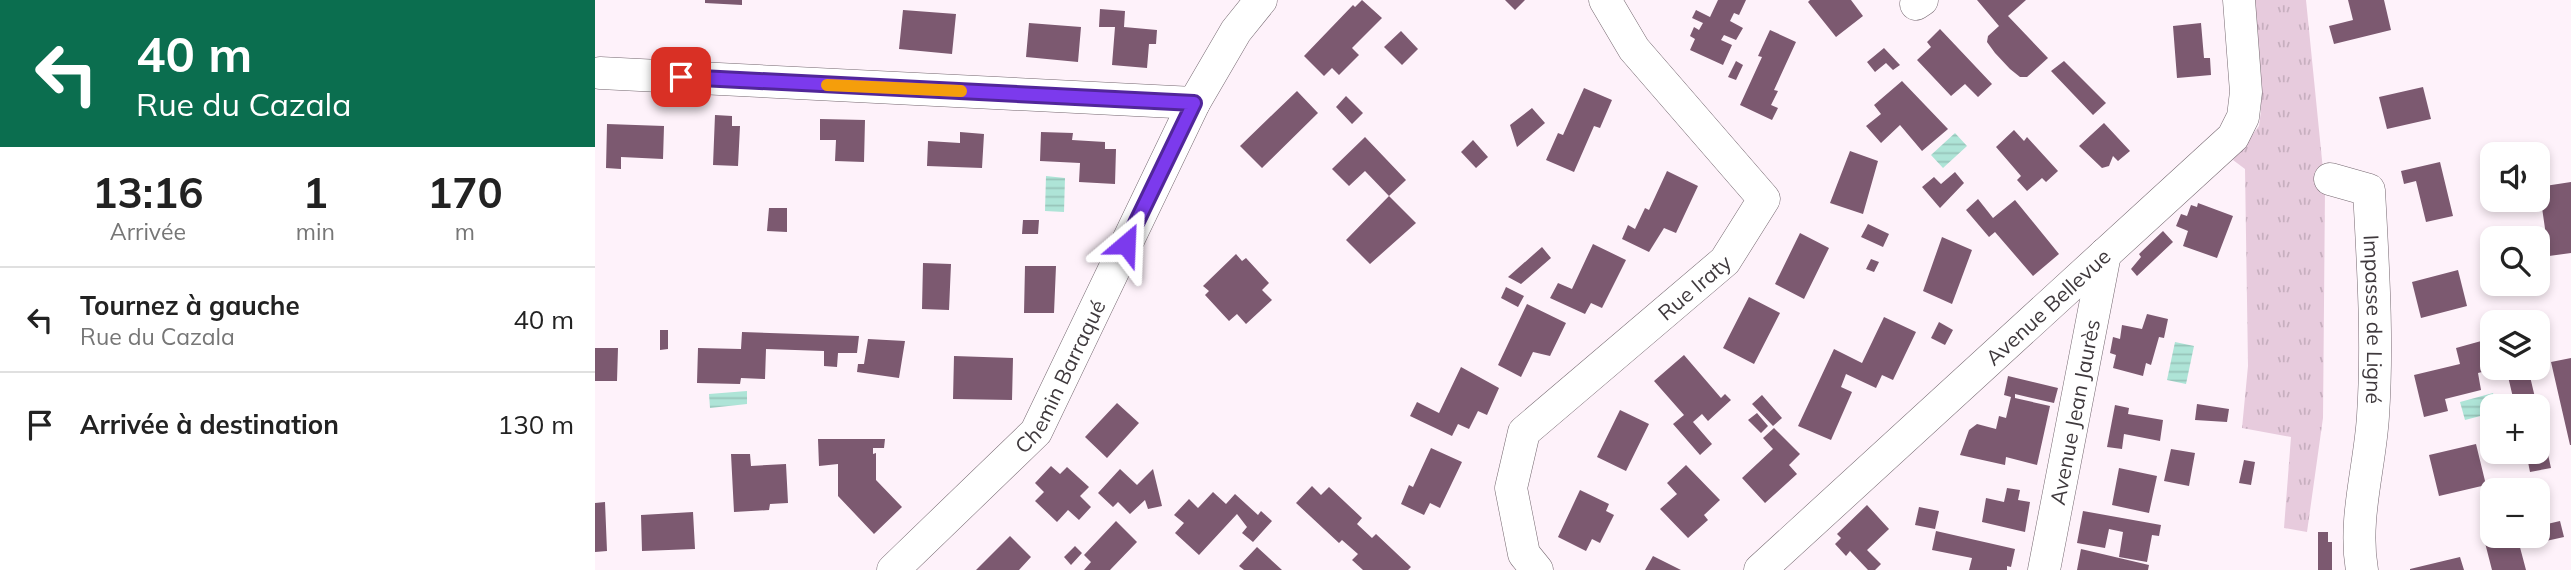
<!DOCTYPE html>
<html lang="fr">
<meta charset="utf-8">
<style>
body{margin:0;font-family:Mulish,sans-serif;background:#f6f6f6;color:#222;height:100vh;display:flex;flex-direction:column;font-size:26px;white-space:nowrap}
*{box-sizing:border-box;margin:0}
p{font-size:23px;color:#767676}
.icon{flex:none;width:38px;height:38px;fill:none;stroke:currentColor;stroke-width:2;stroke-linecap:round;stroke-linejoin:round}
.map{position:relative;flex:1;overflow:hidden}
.sheet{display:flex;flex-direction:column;background:#fff;width:595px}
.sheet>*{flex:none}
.guide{background:#0b6e4f;color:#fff;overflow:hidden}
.fabs{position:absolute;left:1885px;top:142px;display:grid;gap:14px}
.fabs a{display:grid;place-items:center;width:70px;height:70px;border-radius:14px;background:#fff;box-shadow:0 4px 10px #0003;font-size:35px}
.pin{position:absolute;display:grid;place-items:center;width:60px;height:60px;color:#fff;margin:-30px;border-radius:14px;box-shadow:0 4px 10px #0006}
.me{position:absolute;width:77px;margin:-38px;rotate:26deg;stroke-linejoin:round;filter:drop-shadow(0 0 5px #0008)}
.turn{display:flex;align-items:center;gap:24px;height:147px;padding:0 21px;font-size:32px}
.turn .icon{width:91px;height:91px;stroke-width:2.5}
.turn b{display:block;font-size:49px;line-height:60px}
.eta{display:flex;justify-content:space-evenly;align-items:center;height:119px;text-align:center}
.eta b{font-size:42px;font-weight:700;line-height:49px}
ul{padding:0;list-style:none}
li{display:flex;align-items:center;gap:21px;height:105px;padding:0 21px;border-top:2px solid #e0e0e0}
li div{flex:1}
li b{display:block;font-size:26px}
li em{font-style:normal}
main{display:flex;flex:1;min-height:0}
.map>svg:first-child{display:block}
.grass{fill:url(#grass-tufts)}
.water{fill:url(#water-rules)}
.building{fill:#7c5970}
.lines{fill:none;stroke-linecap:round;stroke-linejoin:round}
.minor-casing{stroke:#756870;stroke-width:33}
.minor{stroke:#fff;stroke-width:32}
.route-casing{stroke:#51269a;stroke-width:18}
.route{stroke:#7c3aed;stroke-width:12}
.slow{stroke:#f59e0b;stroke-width:12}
.labels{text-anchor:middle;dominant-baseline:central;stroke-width:7;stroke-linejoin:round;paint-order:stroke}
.street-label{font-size:21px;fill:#3f393d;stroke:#fef2fa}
</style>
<main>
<section class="sheet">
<div class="guide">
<div class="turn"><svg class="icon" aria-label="left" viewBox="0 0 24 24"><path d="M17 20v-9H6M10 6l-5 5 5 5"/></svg><div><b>40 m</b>Rue du Cazala</div></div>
</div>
<div class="eta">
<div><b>13:16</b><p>Arrivée</p></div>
<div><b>1</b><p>min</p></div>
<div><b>170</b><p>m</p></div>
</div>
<ul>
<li><svg class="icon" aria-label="left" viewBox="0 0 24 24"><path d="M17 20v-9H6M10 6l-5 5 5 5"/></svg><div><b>Tournez à gauche</b><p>Rue du Cazala</p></div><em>40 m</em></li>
<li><svg class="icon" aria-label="arrive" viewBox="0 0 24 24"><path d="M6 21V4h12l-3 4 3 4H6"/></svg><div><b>Arrivée à destination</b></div><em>130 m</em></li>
</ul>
</section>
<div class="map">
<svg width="1976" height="570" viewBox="0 0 1976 570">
<defs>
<pattern id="grass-tufts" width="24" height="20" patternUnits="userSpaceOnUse" patternTransform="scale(1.75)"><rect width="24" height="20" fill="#e7cbdd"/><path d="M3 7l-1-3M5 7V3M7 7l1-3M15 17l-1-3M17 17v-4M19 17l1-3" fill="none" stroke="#c7afbf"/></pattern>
<pattern id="water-rules" width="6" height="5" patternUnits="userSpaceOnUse" patternTransform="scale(1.75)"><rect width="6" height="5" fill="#aee4d7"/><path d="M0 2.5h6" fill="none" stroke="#97c4b9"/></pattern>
</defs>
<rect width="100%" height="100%" fill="#fef2fa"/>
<path class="grass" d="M1657 0H1711L1730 190 1728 418 1712 532 1689 528 1696 437 1647 428 1653 366 1650 169 1638 160 1664 126 1666 111Z"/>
<path class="water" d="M1360 133 1372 146 1348 168 1336 155Z
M451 176 470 178 469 212 450 211Z
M1580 342 1599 346 1591 384 1572 380Z
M152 391V404L115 408 114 394Z
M1898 393 1902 406H1897V413L1870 420 1865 402Z"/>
<path class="building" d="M110 0H147V5L110 3Z
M767 0 787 18 757 48 764 55 744 75 737 68 729 76 709 56 758 5 760 7Z
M910 0H930L920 10Z
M1123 0H1151L1144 15 1139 13 1135 21 1148 28 1141 40 1129 35 1126 40 1137 45 1128 65 1095 50 1100 39 1095 36 1099 27 1104 30 1108 23 1097 18 1101 10 1115 17Z
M1215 0H1256L1268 16 1241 37 1213 2Z
M1382 0H1431L1413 16 1453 58 1432 77H1425L1415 69 1400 53 1392 42 1393 36 1404 26Z
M1753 0H1789L1796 30 1739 44 1734 26 1758 20Z
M505 9 530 11 529 27 562 30 561 44H554L552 68 517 65 520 27H504Z
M308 10 361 14 357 54 304 49Z
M434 23 486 27 483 62 431 57Z
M1606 23 1609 58H1615L1616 75 1582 78 1578 26Z
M1345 29 1397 84 1383 97 1370 84 1356 96 1322 60 1336 47 1332 42Z
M1175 30 1201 42 1179 90 1183 91 1176 105 1183 108 1177 120 1145 105 1167 57 1163 56Z
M806 31 823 49 807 65 789 47Z
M1289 48 1305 65 1298 70 1291 63 1280 72 1272 62Z
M1141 61 1148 65 1141 80 1133 77Z
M1469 61 1511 103 1498 115 1456 71Z
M1307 81 1353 129 1327 151 1305 125 1286 143 1271 126 1286 114 1279 105Z
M1828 87 1836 119 1792 129 1784 97Z
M989 88 1017 100 1005 128 999 126 979 172 951 160 963 133 968 135Z
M702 91 723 113 667 168 645 146Z
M751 96 768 113 757 124 741 107Z
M937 108 950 123 922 147 915 125Z
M120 115 137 116V126H145L143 166 118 165Z
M225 119 270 120 269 162 240 161 241 140H225Z
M1509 123 1535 151 1523 161 1518 156 1514 166 1507 168 1484 146Z
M12 124 69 126 68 159 26 157V169L11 168Z
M1419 130 1429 141 1432 137 1463 171 1451 182 1447 178 1432 191 1422 180 1426 176 1401 147Z
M365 132 389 134 387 168 332 166 333 141 365 143Z
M446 132 478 133 477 140 510 142V149H521L520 184 484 182 485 163 445 161Z
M770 137 811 180 794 196 770 171 754 186 737 169Z
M878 140 893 157 881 168 866 152Z
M1255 151 1283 161 1268 214 1235 203Z
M1845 162 1858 216 1831 222 1821 181 1809 184 1806 171Z
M1072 171 1103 186 1081 233 1069 228 1054 252 1027 239 1033 225 1040 229 1050 208 1054 210Z
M1360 172 1369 183 1345 208 1327 187 1339 177 1346 184Z
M1976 182V253L1954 256 1944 187Z
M794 196 821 223 775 264 751 240Z
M1383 199 1398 218 1420 200 1464 254 1438 276 1400 232 1394 237 1371 210Z
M1603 203 1638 216 1622 258 1588 246 1593 231 1581 226 1586 214 1592 216 1596 205 1602 207Z
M174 208H192V232L172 231Z
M428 220H444L443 234H427Z
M1273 224 1294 234 1288 247 1266 237Z
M1568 231 1578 242 1542 276 1536 269 1546 257 1544 254Z
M1205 233 1234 248 1209 299 1180 284Z
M1347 237 1377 250 1357 304 1328 291Z
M998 244 1031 260 1007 308 996 303 990 314 955 298 963 283 977 289Z
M947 247 956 258 926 284 913 277Z
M641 254 647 261 651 258 674 283 667 290 677 300 651 324 642 314 634 321 610 295 614 291 608 286Z
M1276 259 1284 262 1279 272 1271 269Z
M328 263 356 264 354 310 327 309Z
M430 266H461L459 313H429Z
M1863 270 1872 306 1826 318 1817 282Z
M911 287 929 296 923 307 906 298Z
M1154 297 1185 313 1159 364 1128 348Z
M932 304 971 323 955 356 938 352 926 377 903 365Z
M1552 314 1573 319 1569 338 1564 337 1556 365 1551 363 1548 376 1518 368 1521 355 1515 353 1518 337 1525 339 1527 325 1547 329Z
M1289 317 1321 332 1298 380 1287 375 1281 388 1251 374 1246 387 1257 392 1236 440 1203 426 1239 349 1267 363Z
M1344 322 1358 330 1350 345 1336 338Z
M65 330H73V349L65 350Z
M147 332 264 336 262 353H243L242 367 229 366V351L171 349 170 379 146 378 145 384 102 383 103 348 146 349Z
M1897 338V368H1903L1883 373 1886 390 1850 399 1853 411 1829 417 1819 375 1865 364 1861 348Z
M273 339 310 341 304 378 262 372 263 364H269Z
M0 348H23L22 381H0Z
M1089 355 1126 398 1130 394 1136 400 1113 421 1107 414 1098 422 1117 444 1105 455 1078 424 1089 415 1059 381Z
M359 356 418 358 417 400 358 399Z
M1976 358V445H1975L1956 362Z
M866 367 904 388 892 415 883 411 874 429 863 424 857 436 815 416 822 402 844 413Z
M1911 368H1933L1942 406H1920Z
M1413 376 1463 388 1459 403 1420 394V398L1455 406 1442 465 1411 457 1410 465 1365 455 1374 430 1382 424 1401 429 1404 416 1411 418 1416 397 1409 395Z
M1167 395 1187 418 1178 426 1157 404Z
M522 403 544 423 512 458 490 437Z
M1602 404 1634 409 1632 422 1600 420Z
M1520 405 1534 408 1533 414 1568 420 1565 441 1529 434 1527 449 1512 447Z
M1025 410 1054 424 1031 471 1002 457Z
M1162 413 1173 426 1166 433 1153 420Z
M1944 414 1956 468 1935 472 1931 452H1942Z
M1179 428 1205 454 1194 465 1202 474 1170 503 1147 478 1178 449 1168 438Z
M223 439H290L289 448H278V454L281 453V480L307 507 279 534 243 496V464L224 466Z
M1881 444 1891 485 1844 496 1834 455Z
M836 448 867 462 845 508 835 503 829 515 806 504 814 485 818 487Z
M1576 449 1600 453 1594 486 1569 481Z
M136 454H155L156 466 191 464 193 503 175 504 174 510 139 512Z
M1649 460 1660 462 1656 485 1644 483Z
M1091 465 1125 500 1109 515 1113 520 1093 538 1065 509 1082 494 1072 483Z
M456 466 465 474 472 467 494 487 485 496 496 507 484 520 473 510 462 522 440 501 449 492 440 483Z
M1524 468 1562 476 1554 513 1517 505Z
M525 469 542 485 558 469 567 506 553 509 550 500 535 514 523 502 518 507 503 493Z
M717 486 726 495 734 487 767 518 762 524 777 538 781 534 816 567 813 570H768L757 560 763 554 747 540 744 543 701 503Z
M1412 488 1425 490 1423 500 1435 502 1430 532 1387 522 1391 498 1409 502Z
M985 490 1014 504 1011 511 1019 515 1005 543 997 539 991 551 963 537Z
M618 492 631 504 640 494 663 515 666 511 677 521 658 542 647 533 652 527 642 514 604 555 580 533 589 523 579 515 594 499 603 508Z
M10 502 12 551 0 552V503Z
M1272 505 1294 529 1272 550 1286 564 1280 570H1273L1255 551 1251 556 1240 544 1246 538 1242 534Z
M1324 507 1344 511 1340 529 1320 525Z
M1944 507 1948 525 1965 521 1969 537 1951 541 1948 527 1942 529Z
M1488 511 1566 525 1564 536 1557 535 1552 562 1524 557 1528 532 1514 529 1510 548 1482 543Z
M98 512 100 549 47 551 46 515Z
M1897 520V536H1922L1931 570H1897L1889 539 1895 538 1891 522Z
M521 521 542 542 515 570H489L496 562 489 555Z
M1341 531 1420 549 1416 567 1412 566V570H1374L1377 558 1337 550Z
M1723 532H1733V542H1737V570H1723Z
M415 536 436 557 424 570H381Z
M480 546 487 553 476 565 469 557Z
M662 547 687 570H649L644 566Z
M1486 549 1554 565 1553 570H1482Z
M1058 556 1086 570H1050Z
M1865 557 1869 570H1815V569Z"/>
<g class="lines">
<defs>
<g id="minor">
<path d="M1321 4 1327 0"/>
<path d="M5 73 599 103"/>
<path id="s1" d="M1735 179 1774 190C1778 266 1783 340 1778 416 1775 467 1758 519 1767 570"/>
<path id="s2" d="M298 570 441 432 599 103 641 31 666 0"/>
<path id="s3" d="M942 570 929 554 916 488 929 432 1130 261 1169 199 1039 49 1010 0"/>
<path id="s4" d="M1165 570 1638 137 1648 117 1651 92 1644 0"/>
<path id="s5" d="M1449 570 1510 254"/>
</g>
</defs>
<use href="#minor" class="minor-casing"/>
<use href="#minor" class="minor"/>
</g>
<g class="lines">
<defs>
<path id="route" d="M86 77 599 103 531 244"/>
</defs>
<use href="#route" class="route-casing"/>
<use href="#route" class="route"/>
<path class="slow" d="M232 85 366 91"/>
</g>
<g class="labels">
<g class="street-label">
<text stroke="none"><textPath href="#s3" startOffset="369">Rue Iraty</textPath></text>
<text stroke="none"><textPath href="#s4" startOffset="390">Avenue Bellevue</textPath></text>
<text stroke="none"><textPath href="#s1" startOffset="170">Impasse de Ligné</textPath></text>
<text stroke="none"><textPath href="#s2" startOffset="259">Chemin Barraqué</textPath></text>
<text stroke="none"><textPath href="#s5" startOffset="161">Avenue Jean Jaurès</textPath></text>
</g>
</g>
</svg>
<div class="fabs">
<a><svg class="icon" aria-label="sound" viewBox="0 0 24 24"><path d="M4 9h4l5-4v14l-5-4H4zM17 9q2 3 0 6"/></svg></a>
<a><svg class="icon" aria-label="search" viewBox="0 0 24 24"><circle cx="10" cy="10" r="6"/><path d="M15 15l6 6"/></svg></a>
<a><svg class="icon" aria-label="layers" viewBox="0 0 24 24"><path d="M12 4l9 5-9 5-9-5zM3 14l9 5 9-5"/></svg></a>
<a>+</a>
<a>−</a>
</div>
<div class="pin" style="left:86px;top:77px;background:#d93025"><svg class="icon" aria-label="arrive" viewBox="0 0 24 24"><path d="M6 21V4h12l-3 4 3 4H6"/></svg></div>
<svg class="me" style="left:531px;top:244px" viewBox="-20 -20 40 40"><path d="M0-17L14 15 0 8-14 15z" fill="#7c3aed" stroke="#fff" stroke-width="4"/></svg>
</div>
</main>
